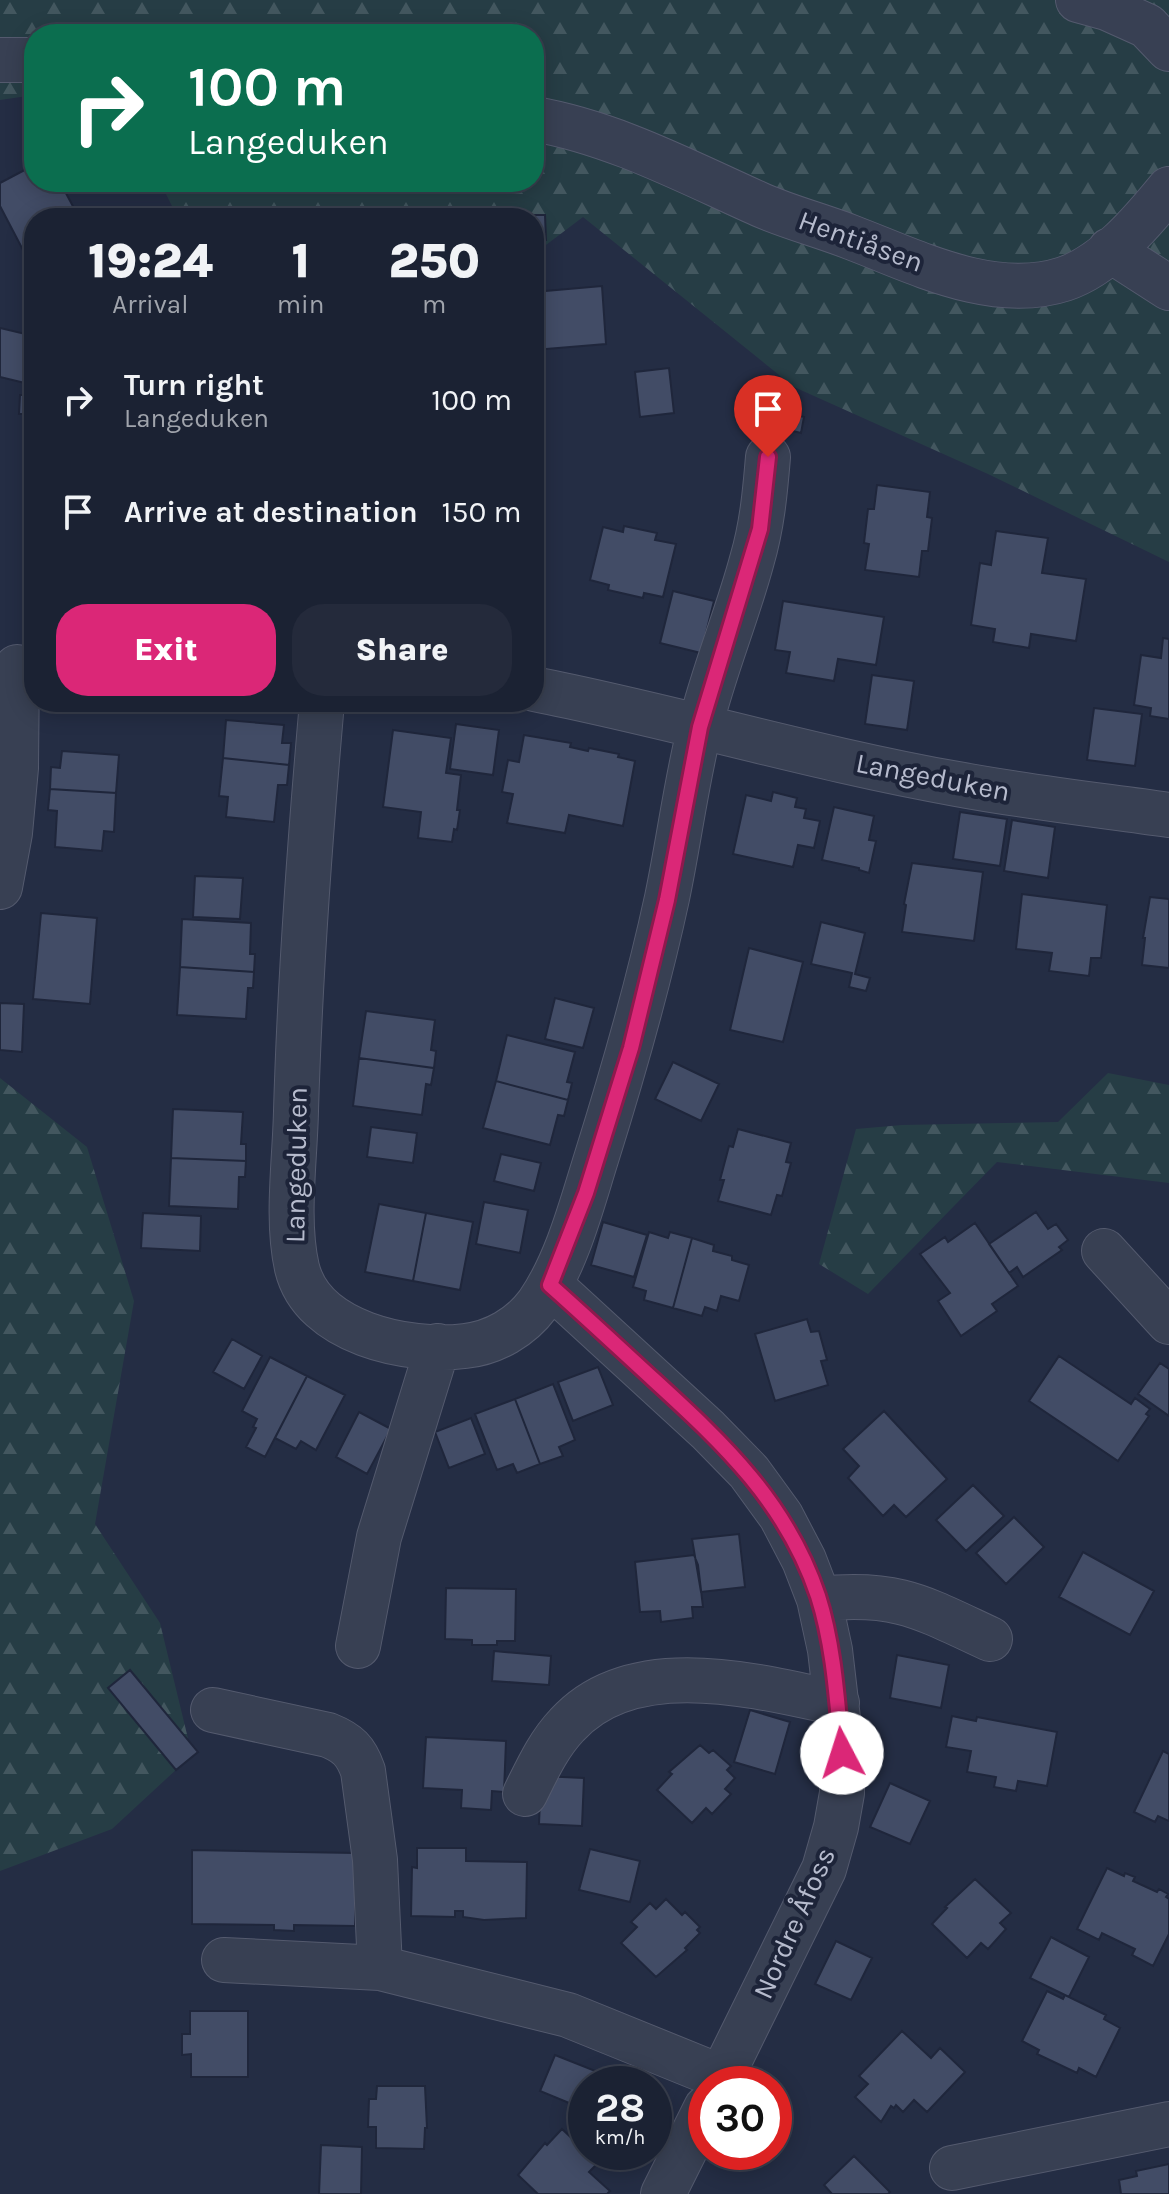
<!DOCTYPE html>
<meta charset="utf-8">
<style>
body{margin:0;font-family:Karla,sans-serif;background:#242a3b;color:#f1f3f6;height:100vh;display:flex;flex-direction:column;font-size:30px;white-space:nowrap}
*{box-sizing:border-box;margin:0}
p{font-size:26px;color:#a0a4ac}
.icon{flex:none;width:44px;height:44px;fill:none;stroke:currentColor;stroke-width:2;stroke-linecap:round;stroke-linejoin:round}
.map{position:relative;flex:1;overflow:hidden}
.drawer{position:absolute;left:24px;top:208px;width:520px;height:504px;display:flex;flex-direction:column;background:#1b2233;border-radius:32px;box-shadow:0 4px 20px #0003,0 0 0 2px #393f4e}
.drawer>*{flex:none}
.top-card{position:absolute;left:24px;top:24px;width:520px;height:168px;border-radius:32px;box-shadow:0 4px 20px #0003,0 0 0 2px #393f4e;background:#0b6e4f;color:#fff;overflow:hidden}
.speed{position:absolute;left:568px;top:2066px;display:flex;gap:16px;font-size:40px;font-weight:700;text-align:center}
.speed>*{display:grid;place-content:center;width:104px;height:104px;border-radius:50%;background:#1b2233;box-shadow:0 4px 20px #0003,0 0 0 2px #393f4e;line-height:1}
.speed small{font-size:20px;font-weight:400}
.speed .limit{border:12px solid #d22;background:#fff;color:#111}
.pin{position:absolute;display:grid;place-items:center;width:68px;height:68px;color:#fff;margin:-82px -34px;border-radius:50% 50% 50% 0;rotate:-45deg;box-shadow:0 0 8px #0007}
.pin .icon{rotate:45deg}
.me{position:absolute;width:88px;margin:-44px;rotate:355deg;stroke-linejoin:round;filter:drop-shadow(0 0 6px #0008)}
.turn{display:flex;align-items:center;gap:28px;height:168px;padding:0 32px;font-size:36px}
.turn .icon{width:104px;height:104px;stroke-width:2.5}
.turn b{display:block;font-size:56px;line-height:68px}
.eta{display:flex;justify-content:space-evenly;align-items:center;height:136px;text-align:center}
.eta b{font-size:48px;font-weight:800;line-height:56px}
.button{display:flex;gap:16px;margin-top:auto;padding:16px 32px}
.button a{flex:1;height:92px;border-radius:32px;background:#db2777;color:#fff;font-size:32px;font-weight:800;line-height:92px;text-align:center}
.button a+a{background:#242a3b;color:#f1f3f6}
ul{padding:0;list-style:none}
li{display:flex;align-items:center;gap:24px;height:112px;padding:0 32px}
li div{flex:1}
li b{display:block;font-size:30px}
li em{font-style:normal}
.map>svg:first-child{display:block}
.forest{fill:url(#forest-firs)}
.building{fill:#424c66;stroke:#1f263b;stroke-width:2}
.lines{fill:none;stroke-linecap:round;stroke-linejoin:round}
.minor-casing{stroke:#545a6e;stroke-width:46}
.minor{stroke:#384053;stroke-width:44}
.route-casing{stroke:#8e194d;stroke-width:20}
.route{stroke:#db2777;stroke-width:14}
.labels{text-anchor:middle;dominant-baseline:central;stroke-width:8;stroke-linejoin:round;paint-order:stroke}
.street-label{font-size:28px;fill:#b6bbcd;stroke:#1d2439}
</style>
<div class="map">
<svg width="1169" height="2194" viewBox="0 0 1169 2194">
<defs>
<pattern id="forest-firs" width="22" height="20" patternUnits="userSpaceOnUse" patternTransform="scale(2)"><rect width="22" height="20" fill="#263d45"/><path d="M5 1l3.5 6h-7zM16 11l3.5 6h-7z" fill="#43575f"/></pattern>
</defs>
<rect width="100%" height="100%" fill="#242d44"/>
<path class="forest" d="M0 0H1169V562L988 474 794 387 583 217 534 254V218H178L160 182H534V34H34V95L0 100Z
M1108 1073 1169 1085V1183L997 1162 868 1294 819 1264 856 1129 902 1125 1058 1122Z
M0 1078 87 1147 134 1301 95 1524 160 1623 192 1755 112 1829 0 1871Z"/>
<path class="building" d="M34 165V182H60L76 212 71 215 73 218H34V271L0 206V183Z
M531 215H545L546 240H534V218H531Z
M602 286 606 344 534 350V292Z
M0 328 34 336V361L29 384 0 377Z
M669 368 674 413 640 417 635 372Z
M31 390H34V446H30L31 414H19L20 395H31Z
M788 413 804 417 801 433 784 429Z
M877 485 930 492 927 517 932 518 928 551H922L919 577 865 570 869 544 864 543 868 509H874Z
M26 504H34V557H27Z
M624 526 657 533 655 540 676 544 663 597 644 593 643 598 608 590 609 585 590 580 603 527 623 532Z
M996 531 1048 538 1042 573 1086 579 1076 641 1031 634 1029 648 993 642 995 629 971 625 980 563 991 565Z
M534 587 542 588 534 639Z
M673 591 714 601 701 653 660 643Z
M783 601 884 617 876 665 838 659 834 681 786 673 790 652 775 650Z
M1163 638 1169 639V719L1150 716 1151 708 1134 705 1141 655 1161 658Z
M872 675 914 681 907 730 865 724Z
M1094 708 1142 714 1135 766 1087 760Z
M226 720 284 725 282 743H291L289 765 223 758Z
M456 724 499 730 493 775 450 769Z
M393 730 451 738 446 773 461 775 457 810H460L457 830 454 829 452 842 418 838 421 812 383 807Z
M524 735 571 743 570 747 588 751 589 748 619 754 618 757 635 761 623 826 569 815 565 833 507 823 513 794 502 792 508 760 519 762Z
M62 751 119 755 116 793 50 789 51 767 60 768Z
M223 758 289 765 287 785H278L274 822 226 817 228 797 219 796Z
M50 789 116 793 114 832 104 831 102 851 55 847 57 811 48 810Z
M773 792 797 798 795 807 806 809 804 818 820 821 814 848 798 845 793 867 733 854 746 795 771 801Z
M834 807 874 816 869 840 876 841 869 873 859 870V868L822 860Z
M960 812 1007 819 1000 866 953 859Z
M1012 820 1055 827 1048 878 1004 871Z
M912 863 983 872 974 941 902 932 906 905 904 904Z
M195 876 243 878 240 919 193 917Z
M1022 894 1107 905 1101 958H1091L1089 976 1049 971 1052 953 1016 949Z
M1150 897 1169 899V968L1142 965 1145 938H1143Z
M41 913 97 918 90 1004 33 999Z
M182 919 251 923 250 954H255L254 972 180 967Z
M821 922 865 933 855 974 870 978 866 991 849 987 852 973 811 964Z
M749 948 803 962 783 1042 730 1030Z
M180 967 254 972 253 988H248L246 1019 177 1015Z
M555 998 594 1008 583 1048 545 1039Z
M0 1003 24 1004 22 1052 0 1050Z
M366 1011 435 1020 431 1050 436 1051 434 1068 359 1058Z
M507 1035 575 1052 567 1082 572 1083 568 1100 496 1081Z
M359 1058 434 1068 431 1085 426 1084 422 1115 353 1106Z
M673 1062 719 1084 701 1121 655 1099Z
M496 1081 568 1100 564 1116 558 1115 550 1145 483 1128Z
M173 1109 243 1112 241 1144H246V1161L171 1158Z
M371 1127 417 1133 413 1163 367 1157Z
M738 1129 791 1143 786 1162 791 1163 782 1196 777 1195 771 1215 718 1201 724 1180H720L729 1146 733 1147Z
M501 1154 541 1163 534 1191 494 1181Z
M171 1158 246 1161 245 1177H239L238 1209 169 1206Z
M484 1202 528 1210 520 1253 476 1244Z
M379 1204 426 1213 413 1281 365 1272Z
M1036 1212 1048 1229 1056 1224 1068 1240 1059 1247 1062 1250 1023 1277 1017 1267 1009 1273 989 1244Z
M143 1213 201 1216 200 1251 141 1248Z
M426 1213 473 1222 460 1290 413 1281Z
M603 1222 647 1235 634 1277 591 1265Z
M975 1223 1018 1286 992 1304 997 1311 961 1336 938 1301 950 1293 920 1254 945 1237 948 1242Z
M649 1232 668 1238 670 1232 692 1238 673 1308 644 1300 646 1291 633 1287Z
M692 1238 714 1245 713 1251 732 1256V1260L749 1265 739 1301 721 1296 717 1311 705 1307 702 1316 673 1308Z
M807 1319 811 1332 819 1331 827 1360 821 1361 828 1385 775 1401 755 1334Z
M232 1339 262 1356 244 1389 213 1372Z
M1059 1356 1131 1404 1135 1398 1150 1409 1146 1414 1149 1416 1118 1461 1029 1401Z
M270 1357 307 1376 265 1457 246 1447 256 1428 253 1427 257 1419 242 1411Z
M1160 1363 1169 1369V1416L1138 1394Z
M598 1367 613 1405 573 1421 558 1382Z
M307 1376 345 1395 316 1450 301 1441 296 1449 275 1438Z
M553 1384 575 1440 559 1447 563 1456 540 1464 515 1399Z
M515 1399 540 1464 517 1473 513 1464 497 1470 475 1414Z
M884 1411 947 1479 906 1517 894 1505 883 1516 848 1478 859 1466 843 1449Z
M359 1412 391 1429 367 1474 336 1457Z
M471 1418 485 1454 449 1468 435 1432Z
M973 1485 1004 1516 966 1551 936 1520Z
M1014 1517 1044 1547 1006 1584 976 1553Z
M739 1534 745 1587 701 1592 692 1539Z
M1083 1552 1154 1591 1130 1635 1059 1597Z
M694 1555 698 1565 703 1607H692L693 1618 661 1622 660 1611 640 1612 635 1562Z
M446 1588 516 1589 515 1641H497V1645H472V1640L445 1639Z
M494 1651 551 1656 549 1685 492 1681Z
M897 1655 949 1665 941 1708 890 1698Z
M130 1670 198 1752 176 1770 108 1688Z
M750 1710 790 1722 775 1774 734 1762Z
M952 1716 976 1721 977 1717 1057 1732 1047 1786 1018 1781 1016 1791 994 1787 996 1777 967 1772 971 1751 946 1747Z
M426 1737 506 1741 504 1792 492 1791 491 1810 461 1808 462 1790 423 1788Z
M700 1745 709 1753 713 1750 731 1766 727 1770 735 1778 725 1789 731 1794 712 1814 706 1808 692 1823 657 1790 672 1774 669 1772Z
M1163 1751 1169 1754V1821L1158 1816 1155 1822 1134 1812Z
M541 1776 584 1778 582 1826 539 1824Z
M890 1783 930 1801 910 1844 870 1827Z
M417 1848H466V1861L527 1862 526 1918 484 1920 463 1917V1911H455V1917L411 1916 412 1867 417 1868Z
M590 1849 640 1861 630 1902 579 1890Z
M192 1850 356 1853 355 1926 294 1925V1931L274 1930V1925L192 1924Z
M1107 1868 1124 1876 1125 1873 1135 1877 1133 1881 1157 1892 1159 1889 1168 1894 1166 1897 1169 1899V1934L1153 1966 1132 1955 1135 1949 1102 1933 1099 1940 1077 1929Z
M975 1879 1011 1913 1000 1923 1006 1929 988 1949 981 1943 967 1958 932 1924 947 1908 945 1907Z
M666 1899 682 1915 685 1912 700 1927 697 1930 700 1933 685 1948 687 1950 656 1977 621 1943 637 1927 631 1922 650 1903 656 1909Z
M1051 1937 1089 1957 1069 1997 1030 1978Z
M836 1941 872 1958 851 2000 815 1984Z
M1047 1991 1063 1999 1065 1995 1106 2015 1104 2019 1120 2028 1096 2077 1079 2068 1077 2073 1037 2054 1039 2050 1022 2041Z
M190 2011H248V2077H191V2054L182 2055V2034H190Z
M902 2031 931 2058 940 2048 965 2072 927 2112 914 2100 903 2112 896 2105 894 2108 891 2106 881 2122 855 2097 868 2084 859 2076Z
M555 2055 603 2074 599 2084H586V2110L540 2091Z
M377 2086H425L427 2128H425L424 2149 376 2148V2127H368L369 2099H376Z
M562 2129 598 2163 589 2172 610 2191 607 2194H538L518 2175 545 2143 547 2145Z
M321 2145 362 2147 361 2194H319Z
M854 2156 890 2192 888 2194H832L824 2185Z
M1169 2164V2194H1121L1119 2180 1137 2176 1136 2171Z"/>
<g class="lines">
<defs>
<path id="minor" d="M1078 0 1107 8 1147 26 1169 49
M0 60H34
M534 119C614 133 687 172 761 205 791 218 823 226 853 238 916 262 994 302 1064 279 1106 265 1142 222 1169 189
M1110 250 1169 288
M534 689C676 717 815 759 957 784 1027 797 1098 805 1169 815
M322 702C310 838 300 974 296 1111 295 1160 286 1220 297 1268 313 1333 407 1353 465 1346 494 1343 521 1327 538 1304 567 1262 581 1207 596 1159 623 1073 648 986 667 898 679 841 686 783 700 727 714 670 737 616 752 560 762 526 765 493 768 457
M0 887 10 833 16 768 17 667
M1104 1251 1169 1322
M550 1285 708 1430 749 1472 781 1516 804 1560 819 1599 830 1650 842 1753V1793L836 1827 824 1869 718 2084
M819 1599C897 1591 921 1607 990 1639
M358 1646 379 1537 438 1346
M213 1710 328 1735C348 1743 356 1751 363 1771L375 1860 380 1968 224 1960
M525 1794C537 1770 548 1745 567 1725 632 1653 754 1685 837 1703
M380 1968 568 2015 721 2077
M952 2168 1169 2124
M663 2194 706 2108"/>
</defs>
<use href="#minor" class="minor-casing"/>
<use href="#minor" class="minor"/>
</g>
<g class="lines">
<defs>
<path id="route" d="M768 457 760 529 700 727 667 900 631 1048 586 1193 550 1285C585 1316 619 1348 654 1380 724 1444 787 1503 818 1596 834 1646 837 1701 842 1753"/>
</defs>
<use href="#route" class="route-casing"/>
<use href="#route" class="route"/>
</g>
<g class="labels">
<g class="street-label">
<text transform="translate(861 241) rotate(20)">Hentiåsen</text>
<text transform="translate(933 777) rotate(11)">Langeduken</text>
<text transform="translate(296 1165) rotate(-89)">Langeduken</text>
<text transform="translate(794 1923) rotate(-66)">Nordre Åfoss</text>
</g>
</g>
</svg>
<div class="speed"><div>28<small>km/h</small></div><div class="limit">30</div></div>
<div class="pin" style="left:768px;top:457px;background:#d93025"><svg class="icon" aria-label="arrive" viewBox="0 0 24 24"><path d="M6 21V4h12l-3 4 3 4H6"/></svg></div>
<svg class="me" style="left:842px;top:1753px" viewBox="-20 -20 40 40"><circle r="19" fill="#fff"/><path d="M0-13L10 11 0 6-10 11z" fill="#db2777"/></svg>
<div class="top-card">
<div class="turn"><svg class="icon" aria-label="right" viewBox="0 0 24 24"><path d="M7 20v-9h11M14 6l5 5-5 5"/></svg><div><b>100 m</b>Langeduken</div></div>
</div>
<section class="drawer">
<div class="eta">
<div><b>19:24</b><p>Arrival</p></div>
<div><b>1</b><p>min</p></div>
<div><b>250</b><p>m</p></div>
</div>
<ul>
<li><svg class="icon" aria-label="right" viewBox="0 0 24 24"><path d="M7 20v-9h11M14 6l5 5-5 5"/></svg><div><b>Turn right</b><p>Langeduken</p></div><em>100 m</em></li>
<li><svg class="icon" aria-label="arrive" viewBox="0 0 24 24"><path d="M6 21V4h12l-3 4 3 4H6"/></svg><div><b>Arrive at destination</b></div><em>150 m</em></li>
</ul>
<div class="button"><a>Exit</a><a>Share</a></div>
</section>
</div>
